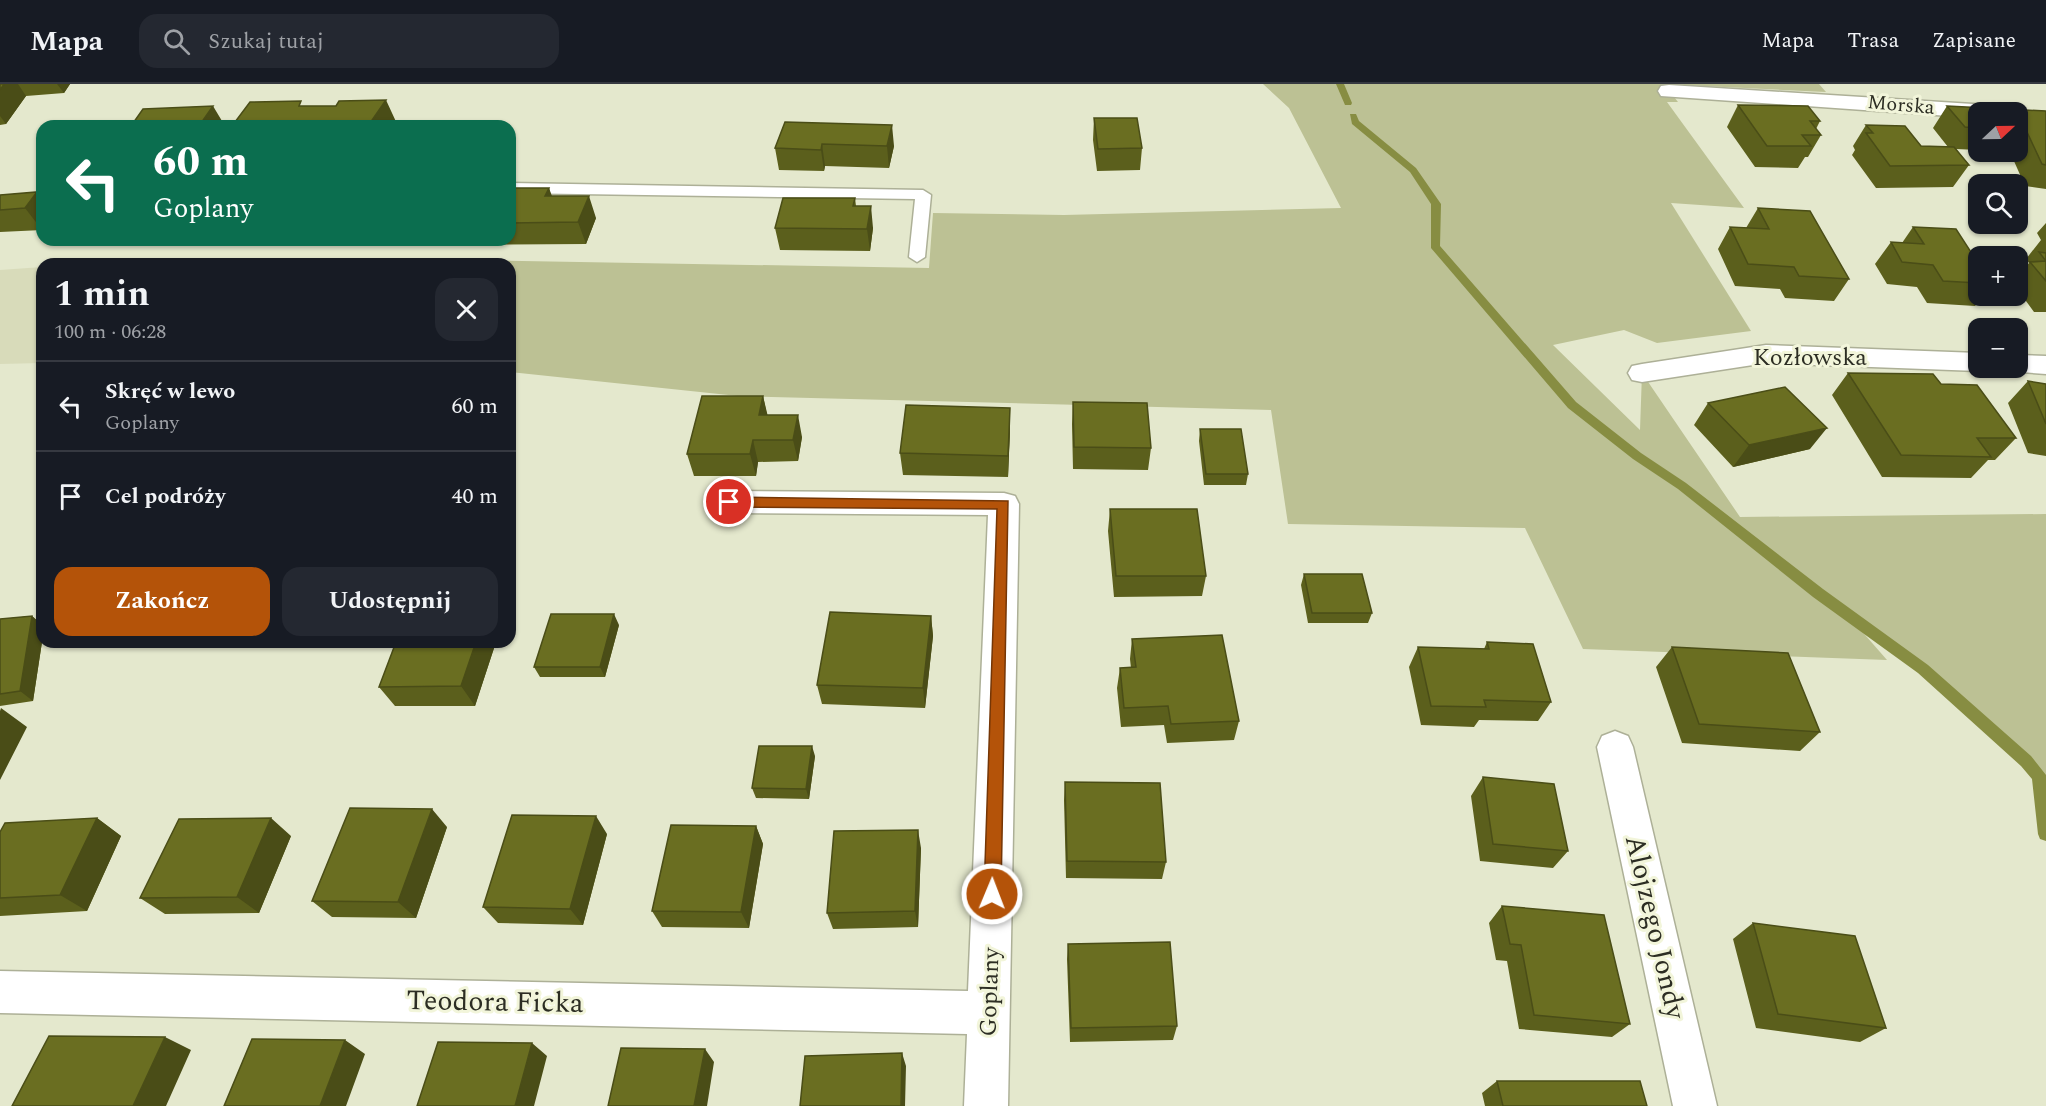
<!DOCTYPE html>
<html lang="pl">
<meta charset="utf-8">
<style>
body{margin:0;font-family:Spectral,serif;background:#242831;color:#f1f3f6;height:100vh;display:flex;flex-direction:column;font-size:22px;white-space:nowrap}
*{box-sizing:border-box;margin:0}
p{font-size:20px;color:#9ea1a6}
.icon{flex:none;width:33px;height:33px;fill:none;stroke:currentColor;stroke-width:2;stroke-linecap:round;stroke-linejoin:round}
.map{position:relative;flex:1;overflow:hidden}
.sheet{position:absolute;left:36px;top:174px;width:480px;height:390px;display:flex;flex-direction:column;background:#171b24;border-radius:18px;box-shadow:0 2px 4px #0004}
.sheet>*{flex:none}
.guide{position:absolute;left:36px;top:36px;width:480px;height:126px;border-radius:18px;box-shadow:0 2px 4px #0004;background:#0b6e4f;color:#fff;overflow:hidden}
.needle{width:39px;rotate:68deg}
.buttons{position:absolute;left:1968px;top:18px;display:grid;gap:12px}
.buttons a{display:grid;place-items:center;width:60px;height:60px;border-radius:12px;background:#171b24;box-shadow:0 2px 4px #0004;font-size:30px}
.pin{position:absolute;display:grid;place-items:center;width:51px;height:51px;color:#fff;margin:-26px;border:3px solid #fff;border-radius:50%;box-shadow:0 2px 6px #0007}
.me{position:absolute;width:66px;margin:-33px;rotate:1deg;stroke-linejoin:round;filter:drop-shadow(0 0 4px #0008)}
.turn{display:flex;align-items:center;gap:21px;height:126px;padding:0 18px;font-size:27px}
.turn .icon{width:78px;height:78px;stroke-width:2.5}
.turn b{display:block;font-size:42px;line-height:51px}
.round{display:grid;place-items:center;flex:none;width:63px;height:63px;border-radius:18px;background:#242831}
.overview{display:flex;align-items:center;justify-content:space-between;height:102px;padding:0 18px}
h1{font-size:36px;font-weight:700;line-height:45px}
.primary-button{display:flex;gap:12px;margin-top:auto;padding:12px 18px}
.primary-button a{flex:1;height:69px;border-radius:18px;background:#b45309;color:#fff;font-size:24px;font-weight:700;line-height:69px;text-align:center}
.primary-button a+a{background:#242831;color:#f1f3f6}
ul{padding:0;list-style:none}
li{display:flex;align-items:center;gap:18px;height:90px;padding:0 18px;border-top:2px solid #363941}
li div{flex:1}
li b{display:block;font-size:22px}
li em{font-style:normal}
header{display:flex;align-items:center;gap:36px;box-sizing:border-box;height:84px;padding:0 30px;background:#171b24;border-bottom:2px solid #363941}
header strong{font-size:28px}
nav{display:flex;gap:33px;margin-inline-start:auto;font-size:21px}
.search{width:420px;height:54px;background:#242831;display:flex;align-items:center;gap:15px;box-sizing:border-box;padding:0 21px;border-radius:18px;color:#9ea1a6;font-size:22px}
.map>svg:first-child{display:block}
.built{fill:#d8dbba}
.green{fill:#bcc194}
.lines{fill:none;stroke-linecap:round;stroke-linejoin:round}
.stream{fill:#878d42;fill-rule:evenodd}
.service-casing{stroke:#adb097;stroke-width:3}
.minor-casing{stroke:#adb097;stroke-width:3}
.service{fill:#fff;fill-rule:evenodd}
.minor{fill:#fff;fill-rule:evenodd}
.wall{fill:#5b5f1c}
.shaded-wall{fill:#4a4d17}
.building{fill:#6a6e21;stroke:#4a4d17;stroke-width:1.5}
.route{fill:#b45309;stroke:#753606;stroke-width:1.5}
.labels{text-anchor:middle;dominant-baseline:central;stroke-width:6;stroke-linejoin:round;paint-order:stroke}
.far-street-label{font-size:20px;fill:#2c2d23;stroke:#f2f5da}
.street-label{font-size:24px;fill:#2c2d23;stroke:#f2f5da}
.near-street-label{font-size:28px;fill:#2c2d23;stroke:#f2f5da}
</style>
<header>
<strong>Mapa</strong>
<div class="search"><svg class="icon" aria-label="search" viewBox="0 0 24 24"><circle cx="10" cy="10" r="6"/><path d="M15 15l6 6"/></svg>Szukaj tutaj</div>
<nav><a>Mapa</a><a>Trasa</a><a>Zapisane</a></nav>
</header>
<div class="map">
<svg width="2046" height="1022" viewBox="0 0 2046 1022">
<rect width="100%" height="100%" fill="#e4e8cd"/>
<path class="built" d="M408 175 404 180H107L160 177Z
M42 183V279L0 280V186Z"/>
<path class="green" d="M1263 0H1819L1826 8 1664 0 1678 18H1667L1744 124 1671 119 1751 247 1657 259 1624 246 1553 261 1640 346 1642 289 1740 433 2046 430V697L2044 691 1838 520 1887 576 1583 565 1525 444 1288 440 1271 326 738 312 510 288V180H404L408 175 929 184 933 129 1064 131 1341 124 1289 24Z"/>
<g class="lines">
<path class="stream" d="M1336 0H1344L1352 19 1351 21H1345Z
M1350 30H1356L1359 37 1416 84 1441 120 1440 162 1576 318 1641 369 1686 399 1823 505 1928 581 2031 672 2046 691V757L2040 755 2038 750 2032 695 2021 682 1918 589 1813 513 1678 405 1633 375 1568 324 1431 164V120L1410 88 1352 40Z"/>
<defs>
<path id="service" d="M510 99 923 106 931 111 925 173 917 178 909 173 915 115 510 109Z"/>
<path id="minor" d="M1669 1 1989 21 1997 23 2000 28H1978V34L1661 12 1658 7 1661 2Z
M1766 261 1978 269V284H1988L1978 287 1766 279 1642 298 1632 296 1628 289 1632 282 1642 280Z
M2018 271 2046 272V290L2008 287 2006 284H2018Z
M729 407 1004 409 1015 412 1019 420 1008 1022H964L967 950 0 929V887L968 907 988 431 729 429 718 426 714 418 718 410Z
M1615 647 1628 652 1633 663 1717 1022H1673L1597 663 1602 652Z"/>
</defs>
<use href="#service" class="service-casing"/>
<use href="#minor" class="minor-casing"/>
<use href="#service" class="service"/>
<use href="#minor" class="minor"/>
</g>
<path class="wall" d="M0 0H70L64 9 26 12 6 40 0 41Z
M1738 21 1820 37 1816 45 1821 51 1808 73H1805L1798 84 1755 83 1727 43Z
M1947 22 2046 27V105L2025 102 2010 68H2018V28H1978V66L1956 65 1969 81 1953 103 1876 104 1852 71 1855 66 1853 62 1866 41 1921 62 1948 63 1933 44Z
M1094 34 1142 64 1140 86 1097 87 1093 56Z
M785 38 894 62 889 84 825 82 824 87 779 86 775 64Z
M549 104 551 112 596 134 586 160 461 161 458 156H510V109Z
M37 108 42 115V146L0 148V111Z
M855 114 856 122 873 144 870 167 780 166 775 144Z
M1758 124 1849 195 1834 217 1785 214 1780 205 1735 202 1718 165 1730 143 1746 144Z
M2046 139V228H2034L2018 206V193L2029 179 2026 175 2041 156 2037 149Z
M1913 143 1978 179V212H1983L1975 222 1927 219 1917 203 1887 200 1875 180 1891 158 1902 159Z
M1848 289 1941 300 2016 354 1995 376H1988L1971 394 1882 393 1832 311Z
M2028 297 2046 300V372L2028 369 2008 319Z
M763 312 767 331 802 353 798 377 758 378 756 392H694L687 370Z
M1073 318 1151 364 1148 386 1073 385 1072 340Z
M1708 319 1810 365 1733 383 1694 341Z
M1010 324V345L1008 393 903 391 900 369Z
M1200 345 1248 390 1246 401H1204L1199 357Z
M1110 425 1206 492 1202 512 1114 513 1108 447Z
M1304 490 1372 529 1368 539H1308L1301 501Z
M32 532 42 541V558L33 617 0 622V535Z
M931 532 933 552 925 624 822 620 817 601Z
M619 541 605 593H540L534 583Z
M1132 555 1239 637 1234 656 1167 659 1164 641 1121 643 1117 604 1120 584H1131L1130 575Z
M396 558H496L475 622H395L379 603Z
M1487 558 1551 618 1538 637 1479 636 1474 643 1421 641 1409 583 1418 563 1484 565Z
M1672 563 1820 648 1800 667 1682 659 1656 583Z
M815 672 809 715 756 714 752 704Z
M1483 693 1568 767 1553 784 1480 777 1471 712Z
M1065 698 1166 778 1162 795 1066 794 1064 716Z
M97 734 121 752 87 827 0 832V748Z
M756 742 763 760 749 844 662 843 652 827Z
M447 743 416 834 332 833 312 817Z
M607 750 583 841 498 839 483 823Z
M291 752 259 829 165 830 140 814Z
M921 764 918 843 833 845 827 829Z
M1502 822 1630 940 1612 953 1519 945 1507 877 1496 876 1489 839Z
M1753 839 1886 944 1860 958 1756 944 1733 855Z
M1068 860 1177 942 1173 956 1070 958 1067 875Z
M1497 997 1647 1022H1485L1482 1009Z"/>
<path class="shaded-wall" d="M4 0H18L26 12 6 40 0 32V6Z
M57 0H70L64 9Z
M386 16 398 42H368Z
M213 22 225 42H199Z
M892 41 894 62 889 84 887 62Z
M822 60 825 82 824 87 821 66Z
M549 104 557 126 545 112Z
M37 108 42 115V146L25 124Z
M589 112 596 134 586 160 578 138Z
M871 122 873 144 870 167 867 145Z
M763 312 768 333 759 331Z
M1010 324V345L1008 393V372Z
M798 331 802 353 798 377 793 356Z
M1827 344 1810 365 1733 383 1749 361Z
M753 356 758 378 756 392 750 370Z
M614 530 619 541 605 593 600 583Z
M32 532 42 541V558L33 617 20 607Z
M931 532 933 552 925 624 923 604Z
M476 558H496L475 622 461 602Z
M1 624 27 643 0 696V627Z
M812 662 815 672 809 715 806 705Z
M432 725 447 743 416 834 398 818Z
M596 732 607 750 583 841 570 825Z
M97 734 121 752 87 827 60 811Z
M271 734 291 752 259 829 237 813Z
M756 742 763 760 749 844 741 828Z
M918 746 921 764 918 843 915 827Z
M165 953 191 966 166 1022H133Z
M345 956 365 970 346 1022H320Z
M532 959 547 972 534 1022H515Z
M705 965 714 978 707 1022H694Z
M902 969 906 982 905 1022H901Z"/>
<path class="building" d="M0 0H4L0 6Z
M386 16 368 42H232L250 18 301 17 299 22H336L339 17Z
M1738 21 1808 22 1820 37H1810L1821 51H1802L1811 62H1767Z
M213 22 199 42H131L143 25Z
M1947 22 2046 27V81L2042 80 2026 46 2018 45V28H1978V44L1965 43Z
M1094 34H1137L1142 64 1098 65Z
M785 38 892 41 887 62 822 60 821 66 775 64Z
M1866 41 1905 42 1921 62 1954 63 1969 81 1890 82 1866 49H1873Z
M512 104H549L545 112H589L578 138 510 139V109Z
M37 108 25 124 0 126V111Z
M783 114H855L853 122H871L867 145 775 144Z
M1758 124 1810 127 1849 195 1799 192 1794 183 1748 180 1730 143 1769 145Z
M1913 143 1956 145 1978 179V199L1943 197 1933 181 1902 178 1891 158 1924 160Z
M2039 168 2046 169V177Z
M2046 177V197L2030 178Z
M1848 289 1933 290 1941 300 1977 301 2016 354H1977L1991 373 1901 371Z
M2028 297 2046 300V340Z
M1785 303 1827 344 1749 361 1708 319Z
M702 312H763L759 331H798L793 356H753L750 370H687Z
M1073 318 1147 319 1151 364 1074 363Z
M906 321 1010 324 1008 372 900 369Z
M1200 345H1241L1248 390H1206Z
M1110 425H1197L1206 492H1116Z
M1304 490H1362L1372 529H1312Z
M830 528 931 532 923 604 817 601Z
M551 530H614L600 583H534Z
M32 532 20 607 0 610V535Z
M1222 551 1239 637 1171 640 1168 622 1124 624 1120 584 1136 583 1132 555Z
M396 558H476L461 602 379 603Z
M1487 558 1533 560 1551 618 1484 616 1486 623 1431 622 1418 563 1489 565Z
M1672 563 1788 569 1820 648 1699 640Z
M759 662H812L806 705 752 704Z
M1483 693 1554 700 1568 767 1493 760Z
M1065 698 1160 699 1166 778 1067 777Z
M350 724 432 725 398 818 312 817Z
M512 731 596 732 570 825 483 823Z
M97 734 60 811 0 814V748L5 739Z
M271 734 237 813 140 814 179 735Z
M671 741 756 742 741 828 652 827Z
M918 746 915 827 827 829 834 747Z
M1502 822 1604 831 1630 940 1534 931 1521 861 1510 860Z
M1753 839 1855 852 1886 944 1778 930Z
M1170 858 1177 942 1071 944 1068 860Z
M49 952 165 953 133 1022H12Z
M252 955 345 956 320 1022H224Z
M438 958 532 959 515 1022H417Z
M621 964 705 965 694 1022H608Z
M902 969 901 1022H800L805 972Z
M1497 997H1640L1647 1022H1503Z"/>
<path class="route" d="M729 413 1008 417 1001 810 998 816 992 818 987 816 984 810 997 425 729 423 723 418Z"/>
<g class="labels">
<g class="far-street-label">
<text transform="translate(1901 21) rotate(5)">Morska</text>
</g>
<g class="street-label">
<text x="1810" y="274">Kozłowska</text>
<text transform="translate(990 908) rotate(-88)">Goplany</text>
</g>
<g class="near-street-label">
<text transform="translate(1655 843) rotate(77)">Alojzego Jondy</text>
<text transform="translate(495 918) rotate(1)">Teodora Ficka</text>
</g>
</g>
</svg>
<div class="buttons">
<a><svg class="needle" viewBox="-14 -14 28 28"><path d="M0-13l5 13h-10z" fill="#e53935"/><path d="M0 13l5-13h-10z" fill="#9ea1a6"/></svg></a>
<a><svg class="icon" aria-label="search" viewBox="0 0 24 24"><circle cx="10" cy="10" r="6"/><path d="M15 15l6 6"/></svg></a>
<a>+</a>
<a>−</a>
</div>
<div class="pin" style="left:729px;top:418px;background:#d93025"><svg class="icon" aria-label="arrive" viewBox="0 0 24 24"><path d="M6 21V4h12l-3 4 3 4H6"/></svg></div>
<svg class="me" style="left:992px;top:810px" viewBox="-20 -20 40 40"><circle r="17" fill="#b45309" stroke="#fff" stroke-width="3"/><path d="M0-11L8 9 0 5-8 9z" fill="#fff"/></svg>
<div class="guide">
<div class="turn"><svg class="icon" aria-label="left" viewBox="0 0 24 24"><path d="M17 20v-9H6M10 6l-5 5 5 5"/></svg><div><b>60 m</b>Goplany</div></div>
</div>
<section class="sheet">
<div class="overview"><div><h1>1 min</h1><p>100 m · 06:28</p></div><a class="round"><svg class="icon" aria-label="close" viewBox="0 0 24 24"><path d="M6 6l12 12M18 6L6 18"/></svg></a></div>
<ul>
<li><svg class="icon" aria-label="left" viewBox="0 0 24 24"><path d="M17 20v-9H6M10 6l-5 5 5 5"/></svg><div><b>Skręć w lewo</b><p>Goplany</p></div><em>60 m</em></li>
<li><svg class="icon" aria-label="arrive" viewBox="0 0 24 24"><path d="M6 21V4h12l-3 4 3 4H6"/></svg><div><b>Cel podróży</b></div><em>40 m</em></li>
</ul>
<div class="primary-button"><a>Zakończ</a><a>Udostępnij</a></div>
</section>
</div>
